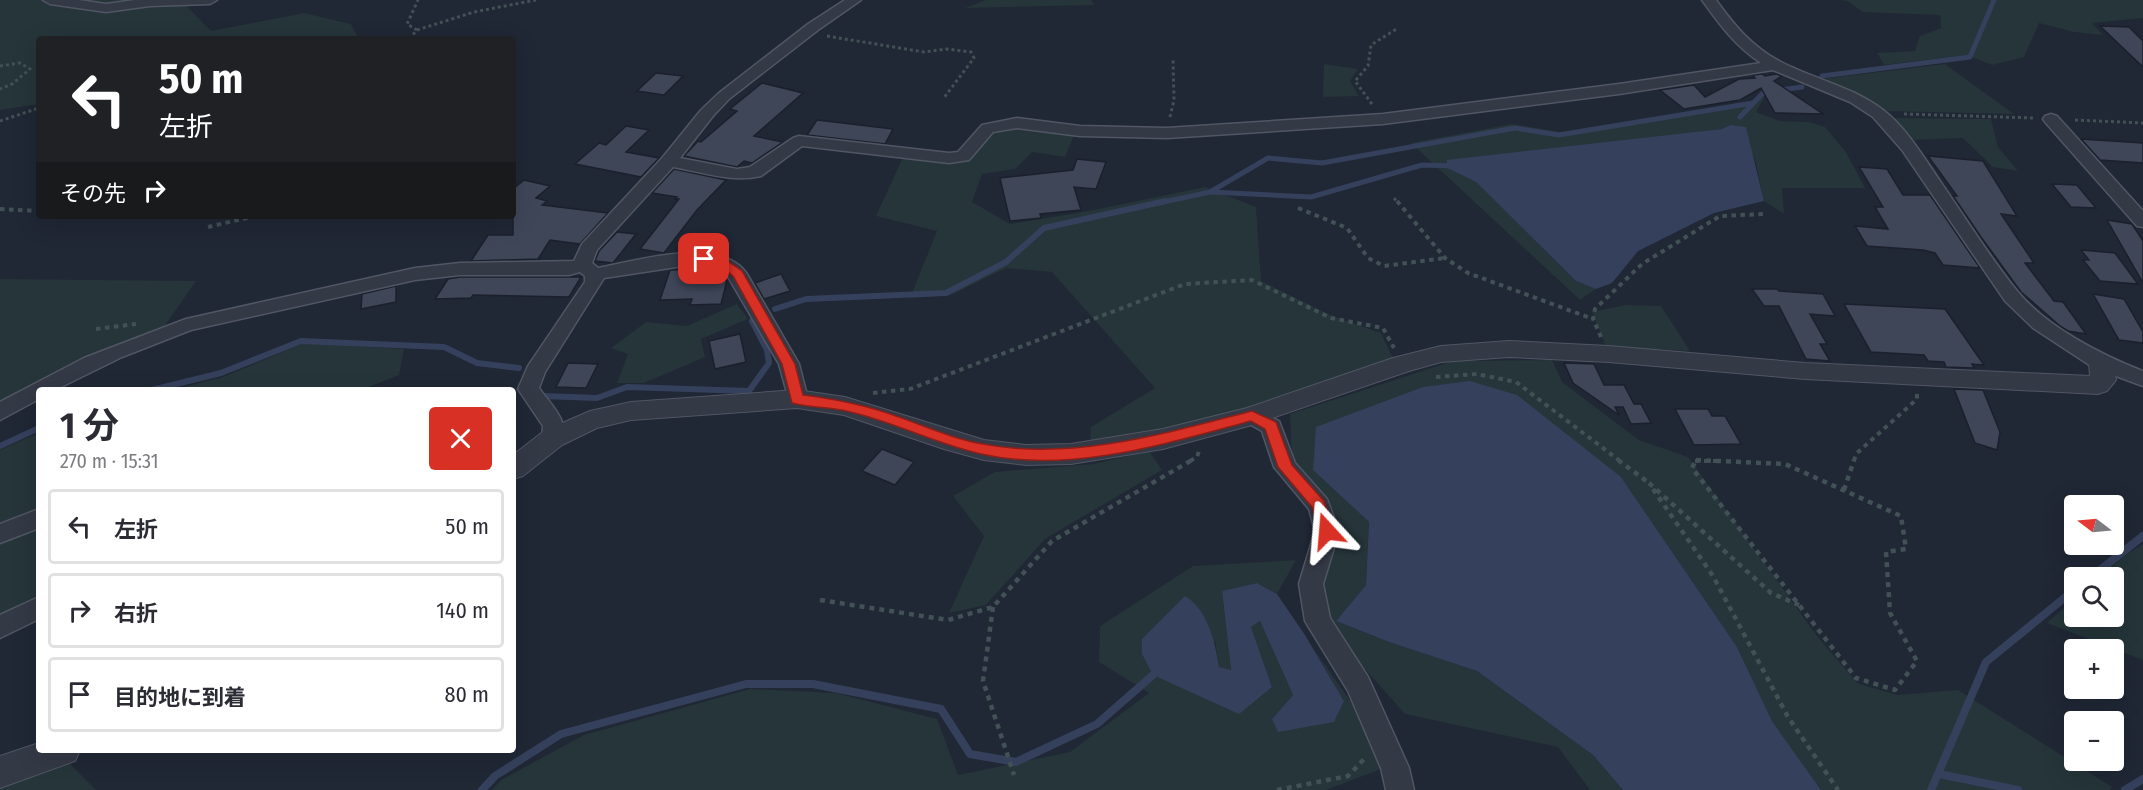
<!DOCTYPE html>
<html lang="ja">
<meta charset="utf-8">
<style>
body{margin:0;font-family:"Fira Sans Condensed","Noto Sans JP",sans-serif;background:#f2f2f3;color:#2b2b33;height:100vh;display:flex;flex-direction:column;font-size:22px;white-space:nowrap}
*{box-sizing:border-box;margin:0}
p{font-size:20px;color:#7c7c81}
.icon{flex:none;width:33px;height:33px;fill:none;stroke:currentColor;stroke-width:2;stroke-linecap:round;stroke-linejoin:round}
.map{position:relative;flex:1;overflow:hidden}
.drawer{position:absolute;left:36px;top:387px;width:480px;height:366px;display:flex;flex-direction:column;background:#fff;border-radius:6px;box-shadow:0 6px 24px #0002}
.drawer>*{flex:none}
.hud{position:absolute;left:36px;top:36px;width:480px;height:183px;border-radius:6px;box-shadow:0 6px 24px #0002;background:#202124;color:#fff;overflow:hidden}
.needle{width:39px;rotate:286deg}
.buttons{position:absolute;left:2064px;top:495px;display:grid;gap:12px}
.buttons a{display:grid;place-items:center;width:60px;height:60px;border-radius:6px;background:#fff;box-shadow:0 6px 24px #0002;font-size:30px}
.pin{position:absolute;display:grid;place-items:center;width:51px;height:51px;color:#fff;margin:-26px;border-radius:12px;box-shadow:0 3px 9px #0006}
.me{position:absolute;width:66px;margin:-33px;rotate:341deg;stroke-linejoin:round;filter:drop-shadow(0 0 4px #0008)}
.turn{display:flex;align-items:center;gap:21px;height:126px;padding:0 24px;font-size:27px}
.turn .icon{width:78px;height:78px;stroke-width:2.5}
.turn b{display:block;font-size:42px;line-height:51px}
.then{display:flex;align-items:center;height:57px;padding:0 24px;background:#0003;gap:12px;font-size:22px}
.round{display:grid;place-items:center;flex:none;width:63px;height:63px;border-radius:6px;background:#f2f2f3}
.summary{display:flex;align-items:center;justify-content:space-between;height:102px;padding:0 24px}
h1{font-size:36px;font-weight:700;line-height:45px}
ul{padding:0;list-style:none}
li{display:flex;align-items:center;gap:18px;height:75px;margin:0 12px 9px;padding:0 12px;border:3px solid #e1e1e2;border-radius:6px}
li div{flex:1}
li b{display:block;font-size:22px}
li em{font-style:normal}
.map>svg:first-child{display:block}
.green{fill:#253539}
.water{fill:#35405c}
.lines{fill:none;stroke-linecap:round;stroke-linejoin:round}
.stream-far2{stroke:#35405c;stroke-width:5}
.stream-far1{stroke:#35405c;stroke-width:6}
.stream{stroke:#35405c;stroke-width:8}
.building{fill:#3e4658;stroke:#1b202c;stroke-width:1.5}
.minor-casing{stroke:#515664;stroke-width:3}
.tertiary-casing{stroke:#515664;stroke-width:2}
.path-far2{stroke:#425156;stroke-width:3;stroke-dasharray:3 3;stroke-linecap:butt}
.path-far1{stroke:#425156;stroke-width:4;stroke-dasharray:4.5 4.5;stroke-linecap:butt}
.path{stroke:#425156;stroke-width:4.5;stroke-dasharray:5 5;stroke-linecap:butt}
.minor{fill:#343946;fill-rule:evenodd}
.tertiary{fill:#343946;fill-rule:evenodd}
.route{fill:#d93025;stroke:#8d1f18;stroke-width:1.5}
</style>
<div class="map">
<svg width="2143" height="790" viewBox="0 0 2143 790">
<rect width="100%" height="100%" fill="#202735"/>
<path class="green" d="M0 0H199L187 6 211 31 304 13 351 24 358 38 39 39V104L0 110Z
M986 0H1091L1095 5 965 8Z
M1841 0H2143V18L2092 23 2103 35 2074 32 2039 23 2024 57 1992 65 1966 55 1884 65 1877 53 1915 51 1920 36 1941 28 1940 15 1863 12 1847 1Z
M1324 64 1358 69 1350 81 1359 96 1323 97Z
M1945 64 2014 114 1884 111 1822 79Z
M1766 94 1756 112 1780 121 1809 122 1825 127 1846 152 1865 188H1782L1784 214 1764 201 1755 159 1730 125 1722 129 1447 168 1476 182 1576 281 1596 289 1580 300 1411 143 1512 124 1560 132 1747 102Z
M1893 118 1991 119 1998 147 2018 171 1993 167 1963 138 1913 140Z
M1017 126 1075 133 1065 157 1032 152 1015 169 982 174 972 202 1010 224 1089 211 1205 187 1256 207 1261 281 1330 315 1381 333 1393 358 1244 410 1156 434 1090 441 1091 427 1155 388 1052 272 1006 268 951 295 910 298 937 231 876 216 904 155 961 161 978 147 992 130Z
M0 279 196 281 164 327 80 363 0 407Z
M737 304 748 319 701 339 705 357 644 383H617L628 354 611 348 646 322 687 326Z
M1626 305 1661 306 1690 351 1606 347 1592 312Z
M304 343 404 349 399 375 361 390H172L223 377Z
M1552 360 1562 382 1639 440 1688 457 1817 636 1857 683 1897 695 1958 690 2112 787 2110 790H1821L1772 721 1737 647 1621 477 1313 470 1369 522 1366 585 1336 621 1389 642 1477 671 1593 755 1623 790H1590L1558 747 1405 714 1332 632 1321 591 1334 515 1292 463 1290 414 1453 361Z
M39 433V596L0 616V450Z
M1149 451 1162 470 1045 539 986 605 949 613 984 536 953 496 995 472 1093 464Z
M2143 544V660L2047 623 2074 599V616H2114V578L2100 577 2127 554Z
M1296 560 1277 594 1257 583 1222 592 1231 671 1219 667 1215 642 1143 639 1272 687 1251 627 1260 621 1293 695 1272 719 1344 701 1314 649 1368 726 1384 768 1326 790H492L501 780 584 735 750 689 836 693 937 719 958 775 1070 752 1149 693 1099 662 1100 626 1193 566Z
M70 764 96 790H0V785Z"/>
<path class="water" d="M1730 125 1746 127 1764 201 1714 213 1638 251 1612 283 1596 289 1576 281 1476 182 1447 168V160L1722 129Z
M1470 381 1517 395 1621 477 1737 647 1772 721 1821 790H1623L1593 755 1477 671 1389 642 1336 621 1366 585 1369 522 1313 470 1316 427 1423 387Z
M1257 583 1277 594 1305 635 1344 701 1334 722 1278 732 1272 719 1293 695 1260 621 1251 627 1272 687 1239 714 1153 675 1142 654V639L1185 596C1208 610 1215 642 1219 667L1231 670 1222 591Z"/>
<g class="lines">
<path class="stream-far2" d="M1822 76 1970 57 1994 0
M1740 117 1764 92 1802 87
M1210 192 1268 158 1322 163 1515 128 1559 135 1753 103
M1159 203 1210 192 1311 197 1422 165 1456 166"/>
<path class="stream-far1" d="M775 309 806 299 946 293 1006 262 1044 228 1166 201
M152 390 221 373 301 341 444 347 477 363 519 368
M543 396 597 398 627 387 749 391 769 363 767 350 752 321
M0 446 39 428"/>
<path class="stream" d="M2090 578 2143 536
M1939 774 2018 790
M482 790 495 776 561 734 746 684H813L941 709 970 754 1016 762 1097 724 1153 675
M1931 790 1986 662 2074 590
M2125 790 2143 779"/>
</g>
<path class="building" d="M2100 26 2129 27 2143 41V67Z
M656 73 683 76 664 95 637 91Z
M1762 74 1765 76 1776 74 1782 76 1774 81 1823 114 1775 113 1761 88 1740 100 1684 109 1660 90 1694 85 1705 97 1739 79 1755 78 1753 75Z
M762 83 803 93 754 136 783 142 752 163 744 161 737 167 684 156 698 141 701 142 737 111 730 109Z
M817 120 893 129 885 144 807 135Z
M626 126 649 130 626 152 659 158 641 177 575 164 599 143 606 145Z
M2081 139 2143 143V163L2100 160Z
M1928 156 1983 161 2017 216 2001 214 2034 263H2025L2054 301 2063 302 2086 334 2068 331 2060 326 2021 292 1981 237 1953 196H1957Z
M1077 159 1106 162 1096 189 1074 187 1081 210 1040 214 1041 218 1010 221 1000 178 1073 170Z
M1859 167 1887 169 1903 195H1930L1980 268 1943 265 1935 253 1923 250 1867 246 1855 226 1888 229 1875 207H1883Z
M674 169 726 180 697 210 664 253 640 249 679 199H675L677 197 652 193Z
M524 180 550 186 536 198 547 201 542 205 608 213 580 244 550 240 538 259 471 261 488 235H513V189Z
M2052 184 2077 185 2096 208 2071 207Z
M2107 220 2132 224 2143 241V283Z
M617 232 636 234 613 263 595 261 599 251Z
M2081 250 2115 253 2138 284 2100 281 2083 260H2089Z
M696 269 692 281 727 280 721 304 690 305 692 299 660 300 670 270Z
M781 274 790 291 764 299 755 283Z
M460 277H581L569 297 473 295 471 298 435 299 448 279Z
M396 286V302L361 309 362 294Z
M1752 289H1777L1779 291 1823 294 1835 316 1810 314 1827 344H1820L1830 361 1806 359 1779 306H1764Z
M2093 294 2124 299 2143 332V343L2119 340Z
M1844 304 1945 309 1984 365 1972 364 1974 368 1946 367 1944 362 1928 361 1924 355 1871 352Z
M740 334 746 362 715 369 709 341Z
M568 363 598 364 586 388 556 387Z
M1564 363 1594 364 1604 385H1624L1634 404H1641L1651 423 1631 424 1623 407H1615L1619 415 1573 383Z
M1954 389 1983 390 2000 432 1997 450 1975 443Z
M1675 409H1708L1712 416H1725L1741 444 1694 445Z
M882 449 914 462 895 485 862 471Z"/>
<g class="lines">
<defs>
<path id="minor" d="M43 0H79L106 4 135 0H217L210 4 150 6 106 12 50 4Z
M845 0H861L818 30 729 99 713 116 680 158 737 169 750 167 793 138 799 136 949 153 958 152 982 125 1017 118 1080 126 1167 128 1383 114 1619 84 1761 63C1735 46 1720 25 1702 0H1716C1734 25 1752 47 1781 62 1814 79 1853 87 1883 110 1906 127 1926 161 1942 184 1967 220 1990 258 2018 292 2047 327 2101 355 2143 371V386L2094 368 2033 328 2005 301 1902 150 1873 117 1850 102 1773 70 1619 94 1383 124 1167 138 1080 136 1017 128 993 132 969 160 949 163 802 146 761 176C732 183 702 172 673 167L597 250 592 263 598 268C636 261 721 235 747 274L799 364 808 399 804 404 797 406 790 404 779 364 727 275 708 265H690L604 278 545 372 539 388C550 404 572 423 561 444L553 446 545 444 542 438 543 426 518 389 528 366 585 282V276L580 272 569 275H460L415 280 191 330 122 357 55 390H39V399L0 420V402L84 358 186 319 415 268 460 263 574 261 582 244 663 157 701 110 719 93 808 24Z
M2051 114 2057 116 2143 211V227L2137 226 2045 122 2043 119 2045 116Z
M1252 408 1279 421 1295 463 1327 499 1339 531 1323 584 1330 618 1368 677 1409 768 1414 790H1386L1381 768 1348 691 1305 621 1299 584 1315 531 1309 509 1274 467 1262 431 1244 421 1241 416 1244 411Z
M39 509V528L0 543V524Z
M39 597V619L0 638V615Z"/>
<path id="tertiary" d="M1509 341 1609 346 1805 363 2090 376 2089 363 2092 357 2101 355 2110 357 2113 363 2116 380 2107 391 2098 394 1805 379 1609 362 1509 357 1441 362 1409 371 1252 425 1163 449 1071 464 1026 465 984 460 944 449 844 415 797 408 631 420 597 428 562 445 523 476 513 479V455L544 431 590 411 631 402 797 390 845 397 984 440 1026 445 1071 444 1163 429 1247 408 1393 358 1441 346Z
M39 743V750H80L75 761 0 788V756Z"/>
</defs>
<use href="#minor" class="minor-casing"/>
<use href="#tertiary" class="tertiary-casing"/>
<path class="path-far2" d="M417 30 474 12 536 0
M827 36 924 52 947 49 971 52 974 58 943 99
M409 39 417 30 407 24 418 0
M0 66 20 63 30 69 12 84 0 89
M1372 104 1355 81 1368 66 1371 45 1398 28
M1904 114 2034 118
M1170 117 1174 100 1173 59
M2075 120 2143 123
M0 121 39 108
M1394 198 1398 203"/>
<path class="path-far1" d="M1397 201 1445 258 1468 273 1593 319
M1298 208 1347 228 1368 258 1384 266 1445 258
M0 209 39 211
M208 227 255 216
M96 329 136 324
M1601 337 1593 319 1595 309 1642 264 1720 216 1764 214
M1436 377 1477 374 1516 382 1620 461
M873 393 910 389 1185 284 1252 280 1331 318 1383 328 1394 348
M1190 461 1197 457 1199 451
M1695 461H1721
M1854 461 1856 454 1917 399V394"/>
<path class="path" d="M1618 460 1649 483
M1696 460 1785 464 1901 516 1906 549 1886 552 1890 613 1917 661 1895 690 1856 678 1692 468Z
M1649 483 1771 593 1799 605
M1653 489 1713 576 1788 717 1838 790
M1844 490 1854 460
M820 600 948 620 993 607 1052 541 1192 460
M993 607 983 681 1014 775
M1277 790 1348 776 1366 757"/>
<use href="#minor" class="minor"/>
<use href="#tertiary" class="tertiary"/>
</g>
<path class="route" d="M704 255 729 262 742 271 795 364 803 395C835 399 866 405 896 416 925 426 953 439 983 444 1073 461 1166 433 1252 411L1276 422 1292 465 1324 501 1334 531 1332 536H1321L1312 507 1278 467 1265 429 1251 421C1165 444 1070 474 981 454 935 444 893 421 846 411 829 407 810 408 792 403L782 364 733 276 721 267 700 261 698 259Z"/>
</svg>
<div class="buttons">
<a><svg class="needle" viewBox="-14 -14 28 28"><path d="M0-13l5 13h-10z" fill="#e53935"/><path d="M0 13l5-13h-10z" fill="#7c7c81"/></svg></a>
<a><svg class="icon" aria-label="search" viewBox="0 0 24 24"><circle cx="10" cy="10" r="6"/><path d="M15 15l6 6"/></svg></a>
<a>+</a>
<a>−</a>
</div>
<div class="pin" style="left:704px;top:259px;background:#d93025"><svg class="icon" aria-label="arrive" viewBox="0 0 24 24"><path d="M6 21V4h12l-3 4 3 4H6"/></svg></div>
<svg class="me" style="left:1327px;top:531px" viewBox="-20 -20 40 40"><path d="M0-17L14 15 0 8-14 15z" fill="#d93025" stroke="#fff" stroke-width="4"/></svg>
<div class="hud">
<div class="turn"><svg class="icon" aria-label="left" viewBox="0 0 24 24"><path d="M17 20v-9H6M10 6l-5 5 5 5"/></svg><div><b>50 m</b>左折</div></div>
<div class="then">その先<svg class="icon" aria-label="right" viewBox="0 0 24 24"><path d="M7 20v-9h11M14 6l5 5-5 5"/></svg></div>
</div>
<section class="drawer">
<div class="summary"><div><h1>1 分</h1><p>270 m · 15:31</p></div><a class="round" style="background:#d93025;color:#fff"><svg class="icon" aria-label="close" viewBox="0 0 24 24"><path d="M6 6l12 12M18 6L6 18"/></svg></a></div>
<ul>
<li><svg class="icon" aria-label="left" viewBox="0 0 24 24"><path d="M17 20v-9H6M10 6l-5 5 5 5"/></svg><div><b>左折</b></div><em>50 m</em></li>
<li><svg class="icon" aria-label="right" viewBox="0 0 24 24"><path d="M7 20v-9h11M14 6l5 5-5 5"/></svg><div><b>右折</b></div><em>140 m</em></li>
<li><svg class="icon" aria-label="arrive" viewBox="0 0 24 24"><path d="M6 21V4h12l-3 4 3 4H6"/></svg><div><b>目的地に到着</b></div><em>80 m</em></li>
</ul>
</section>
</div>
